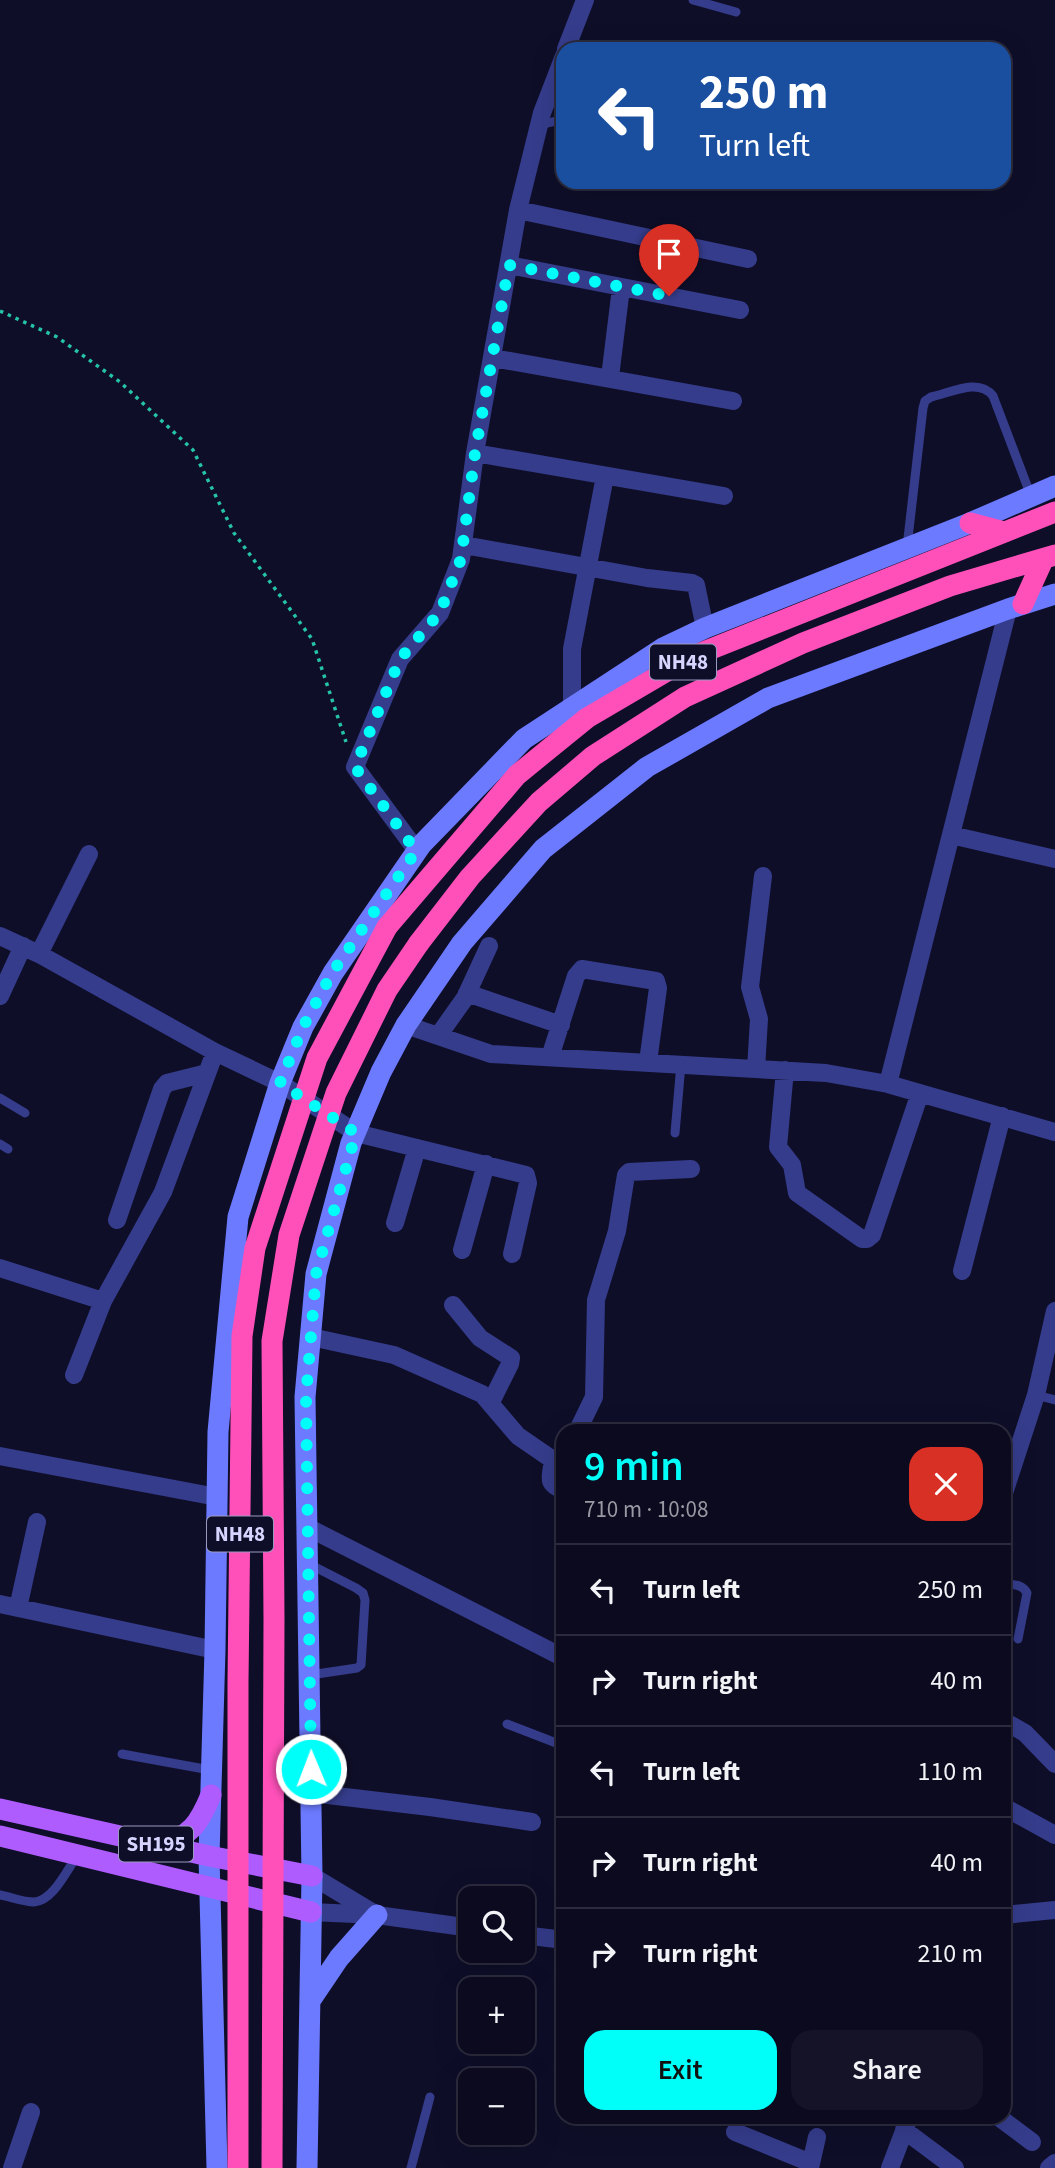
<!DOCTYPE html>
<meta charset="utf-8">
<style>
body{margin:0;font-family:"Source Sans 3",sans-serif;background:#141328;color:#f1f3f6;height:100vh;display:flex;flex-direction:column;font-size:26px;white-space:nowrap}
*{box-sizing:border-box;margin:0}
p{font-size:23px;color:#9a9aa4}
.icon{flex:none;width:38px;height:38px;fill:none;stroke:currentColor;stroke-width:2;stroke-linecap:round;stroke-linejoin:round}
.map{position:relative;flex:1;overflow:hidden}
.panel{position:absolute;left:556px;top:1424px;width:455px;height:700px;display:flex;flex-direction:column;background:#0b0a1f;border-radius:21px;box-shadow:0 7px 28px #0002,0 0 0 2px #2b2b3d}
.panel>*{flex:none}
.guide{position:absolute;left:556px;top:42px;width:455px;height:147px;border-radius:21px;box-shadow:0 7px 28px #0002,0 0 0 2px #2b2b3d;background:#1a4fa0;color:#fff;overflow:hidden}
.fabs{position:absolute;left:458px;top:1886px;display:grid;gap:14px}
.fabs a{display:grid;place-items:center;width:77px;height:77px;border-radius:14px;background:#0b0a1f;box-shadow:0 7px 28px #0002,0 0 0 2px #2b2b3d;font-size:35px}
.pin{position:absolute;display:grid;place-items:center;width:60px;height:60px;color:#fff;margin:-72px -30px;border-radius:50% 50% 50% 0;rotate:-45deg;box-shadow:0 0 7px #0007}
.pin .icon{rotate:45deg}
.me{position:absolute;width:77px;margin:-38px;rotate:359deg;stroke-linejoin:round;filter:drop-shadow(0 0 5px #0008)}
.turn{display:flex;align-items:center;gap:24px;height:147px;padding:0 28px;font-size:32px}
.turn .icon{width:91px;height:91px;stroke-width:2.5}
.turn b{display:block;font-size:49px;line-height:60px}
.round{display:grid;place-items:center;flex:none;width:74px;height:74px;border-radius:21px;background:#141328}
.headline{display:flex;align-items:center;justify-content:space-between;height:119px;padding:0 28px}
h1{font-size:42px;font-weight:600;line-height:52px;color:#01fffa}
.button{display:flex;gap:14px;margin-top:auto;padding:14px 28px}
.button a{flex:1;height:80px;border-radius:21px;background:#01fffa;color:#111;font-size:28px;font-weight:600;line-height:80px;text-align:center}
.button a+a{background:#141328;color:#f1f3f6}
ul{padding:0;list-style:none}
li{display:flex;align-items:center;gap:21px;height:91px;padding:0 28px;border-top:2px solid #2b2b3d}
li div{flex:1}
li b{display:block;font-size:26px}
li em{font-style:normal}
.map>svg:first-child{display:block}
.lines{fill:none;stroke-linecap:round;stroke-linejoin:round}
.path{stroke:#25c3a7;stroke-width:3.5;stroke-dasharray:3.5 5;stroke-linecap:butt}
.lane{stroke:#353c8b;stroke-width:9}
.street{stroke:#353c8b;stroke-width:18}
.secondary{stroke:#6c7aff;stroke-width:21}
.primary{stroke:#af5cff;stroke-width:21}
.highway{stroke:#ff50b9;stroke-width:21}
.highway-bridge{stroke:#ff50b9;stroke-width:21}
.route{stroke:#01fffa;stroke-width:12;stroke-dasharray:0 21.6}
.labels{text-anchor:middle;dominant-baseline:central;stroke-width:5;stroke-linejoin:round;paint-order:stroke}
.shield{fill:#0f0e29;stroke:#9a99bf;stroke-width:2}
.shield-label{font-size:21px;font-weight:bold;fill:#d5d5ff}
</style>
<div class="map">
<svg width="1055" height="2168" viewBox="0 0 1055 2168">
<rect width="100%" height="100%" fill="#0f0e29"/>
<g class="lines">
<path class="path" d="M0 311 57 337 120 382 193 450 234 533 312 639 346 742"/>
<path class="lane" d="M693 0 736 12
M540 125 564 119
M907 547 923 408 925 401 931 397C950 393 979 377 993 396L1031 496
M0 1098 25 1113
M675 1133 681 1064
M0 1144 8 1149
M1036 1395 1055 1400
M309 1564 356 1588 363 1593 365 1600 361 1665 357 1668 310 1675
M1004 1584C1015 1585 1022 1584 1027 1593L1018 1639
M507 1724 564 1746
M122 1754 210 1770
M0 1895C11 1897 23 1902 34 1902 53 1901 67 1870 77 1856
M411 2168 430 2097"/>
<path class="street" d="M566 49 585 0
M518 210 748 259
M509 265 740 310
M493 358 733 401
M610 377 621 288
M475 453 724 496
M464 545 647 578 692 583 696 585 705 628
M572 707V649L605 476
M951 835 1055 859
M417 851 355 767 400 659 440 613 461 559 475 453 518 210 542 113 564 56
M0 936 39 954 215 1052 280 1083 356 1133 526 1175 528 1183 512 1254
M39 954 89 854
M467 993 561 1025
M0 996 23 946
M406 1025 491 1054 826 1073 888 1084 1055 1132
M438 1036 465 998 489 946
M550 1057 576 976 582 969 656 981 658 988 648 1062
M756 1069 759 1019 750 987 763 876
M785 1070 778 1147 792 1165 797 1193 862 1239H867L872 1235 920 1093
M888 1084 1008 609
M117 1220 162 1089 167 1083 207 1073
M395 1223 417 1148
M462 1250 486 1164
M0 1268 103 1301
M962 1271 1002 1116
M453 1305 480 1338 511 1358 510 1364 491 1402
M311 1337 394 1355 482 1394 518 1436 553 1460 558 1462 564 1457
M74 1375 103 1301 163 1192 215 1052
M577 1432 594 1397 596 1300 617 1231 626 1175 629 1172 691 1169
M0 1456 217 1497
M553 1460C551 1477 545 1484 564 1490
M1004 1493 1036 1395 1055 1311
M309 1528 564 1658
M0 1604 215 1650
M18 1608 37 1522
M1004 1721 1025 1733 1055 1764
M311 1793 430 1807 532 1822
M1004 1807 1055 1835
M312 1876 375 1914
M311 1912 377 1915 471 1928
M1004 1915 1055 1910
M523 1935 564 1940
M1000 2118 1032 2142
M904 2130 955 2168
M735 2132 811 2163
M12 2168 31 2112
M810 2168 817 2137
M890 2168 909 2118
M1049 2168 1055 2163"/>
<path class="secondary" d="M310 2001 339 1958 377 1915
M217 2168 209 1856 215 1650 218 1432 238 1217 280 1083 303 1027 333 973 421 845 524 739 663 648 705 628 970 523 1055 486
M307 2168 312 1876 305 1397 316 1274 351 1143 381 1072 406 1025 462 943 543 849 647 767 768 698 1008 609 1055 594"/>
<path class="primary" d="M0 1809 209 1856 312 1876
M0 1836 311 1912
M160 1845C191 1836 199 1824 211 1795"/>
<path class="highway" d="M970 523 1004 532
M1023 604 1043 560
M387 927 517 775 587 718 691 657 1055 512
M419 943 470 877 539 802 593 756 685 697 803 643 950 586 1055 555"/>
<path class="highway-bridge" d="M238 2168V1683L242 1336 255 1248 317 1058 387 927
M272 2168 274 1619 272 1341 289 1235 336 1093 387 990 419 943"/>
</g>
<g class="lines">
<path class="route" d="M311 1769 306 1397 316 1274 356 1133 280 1083 303 1027 332 973 416 851 355 767 400 659 440 612 461 559 475 453 509 265 669 296"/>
</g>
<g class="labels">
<g class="shield">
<rect x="650" y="644.5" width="66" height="35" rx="5"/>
<rect x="207" y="1516.5" width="66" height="35" rx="5"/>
<rect x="119" y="1826.5" width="74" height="35" rx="5"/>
</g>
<g class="shield-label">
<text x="683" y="662">NH48</text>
<text x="240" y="1534">NH48</text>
<text x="156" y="1844">SH195</text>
</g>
</g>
</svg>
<div class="fabs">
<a><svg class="icon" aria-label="search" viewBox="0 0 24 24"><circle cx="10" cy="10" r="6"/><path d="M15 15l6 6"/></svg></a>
<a>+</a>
<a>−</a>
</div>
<div class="pin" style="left:669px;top:296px;background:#d93025"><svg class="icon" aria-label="arrive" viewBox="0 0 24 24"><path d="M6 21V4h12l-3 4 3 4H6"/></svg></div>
<svg class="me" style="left:311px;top:1769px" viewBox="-20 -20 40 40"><circle r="17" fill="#01fffa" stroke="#fff" stroke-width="3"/><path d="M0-11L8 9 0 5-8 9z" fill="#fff"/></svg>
<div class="guide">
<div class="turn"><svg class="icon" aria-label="left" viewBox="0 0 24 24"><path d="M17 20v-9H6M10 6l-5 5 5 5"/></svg><div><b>250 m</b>Turn left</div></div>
</div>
<section class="panel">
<div class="headline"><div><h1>9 min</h1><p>710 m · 10:08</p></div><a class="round" style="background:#d93025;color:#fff"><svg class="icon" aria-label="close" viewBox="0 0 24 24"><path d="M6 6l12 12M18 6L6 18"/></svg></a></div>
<ul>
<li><svg class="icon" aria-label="left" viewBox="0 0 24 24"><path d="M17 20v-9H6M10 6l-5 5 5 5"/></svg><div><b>Turn left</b></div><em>250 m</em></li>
<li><svg class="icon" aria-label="right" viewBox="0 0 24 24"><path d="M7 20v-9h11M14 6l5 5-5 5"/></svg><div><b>Turn right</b></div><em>40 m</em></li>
<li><svg class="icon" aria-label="left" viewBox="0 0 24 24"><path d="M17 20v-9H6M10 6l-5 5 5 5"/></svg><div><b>Turn left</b></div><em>110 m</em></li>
<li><svg class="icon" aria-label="right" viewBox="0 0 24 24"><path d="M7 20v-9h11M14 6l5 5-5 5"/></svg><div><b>Turn right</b></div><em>40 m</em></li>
<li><svg class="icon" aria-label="right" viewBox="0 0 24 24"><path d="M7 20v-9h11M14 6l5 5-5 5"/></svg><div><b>Turn right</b></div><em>210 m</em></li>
</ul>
<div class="button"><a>Exit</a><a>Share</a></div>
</section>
</div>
